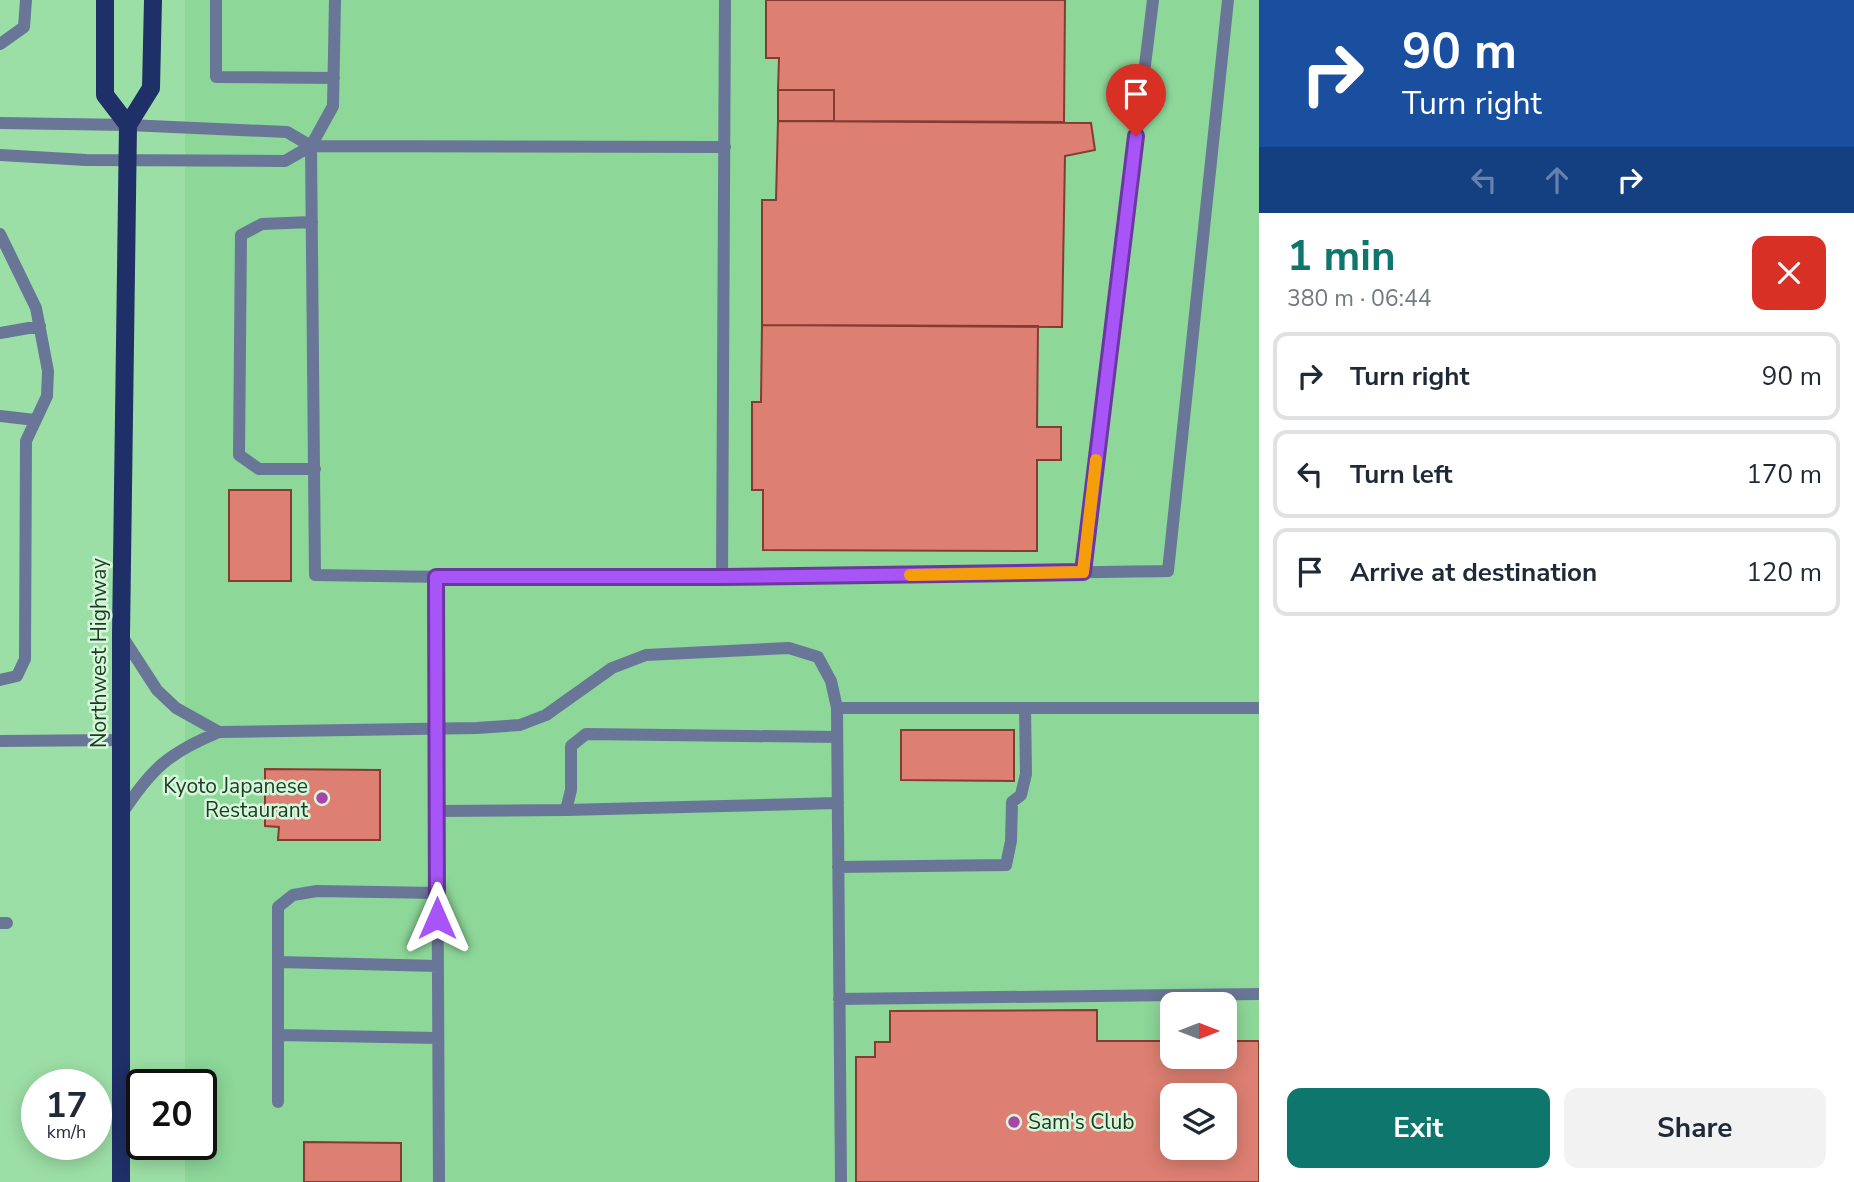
<!DOCTYPE html>
<meta charset="utf-8">
<style>
body{margin:0;font-family:"Nunito Sans",sans-serif;background:#f2f2f3;color:#1f2937;height:100vh;display:flex;flex-direction:column;font-size:26px;white-space:nowrap}
*{box-sizing:border-box;margin:0}
p{font-size:23px;color:#747a83}
.icon{flex:none;width:38px;height:38px;fill:none;stroke:currentColor;stroke-width:2;stroke-linecap:round;stroke-linejoin:round}
.map{position:relative;flex:1;overflow:hidden}
.sheet{display:flex;flex-direction:column;background:#fff;width:595px}
.sheet>*{flex:none}
.banner{background:#1a4fa0;color:#fff;overflow:hidden}
.needle{width:46px;rotate:90deg}
.controls{position:absolute;left:1160px;top:992px;display:grid;gap:14px}
.controls a{display:grid;place-items:center;width:77px;height:77px;border-radius:14px;background:#fff;box-shadow:0 4px 18px #0003;font-size:35px}
.speed{position:absolute;left:21px;top:1069px;display:flex;gap:14px;font-size:35px;font-weight:700;text-align:center}
.speed>*{display:grid;place-content:center;width:91px;height:91px;border-radius:50%;background:#fff;box-shadow:0 4px 18px #0003;line-height:1}
.speed small{font-size:18px;font-weight:400}
.speed .limit{border:4px solid #111;border-radius:10px;background:#fff;color:#111}
.pin{position:absolute;display:grid;place-items:center;width:60px;height:60px;color:#fff;margin:-72px -30px;border-radius:50% 50% 50% 0;rotate:-45deg;box-shadow:0 0 7px #0007}
.pin .icon{rotate:45deg}
.me{position:absolute;width:77px;margin:-38px;rotate:0deg;stroke-linejoin:round;filter:drop-shadow(0 0 5px #0008)}
.turn{display:flex;align-items:center;gap:24px;height:147px;padding:0 28px;font-size:32px}
.turn .icon{width:91px;height:91px;stroke-width:2.5}
.turn b{display:block;font-size:49px;line-height:60px}
.lanes{display:flex;align-items:center;height:66px;padding:0 28px;background:#0003;justify-content:center;gap:35px;direction:ltr}
.lanes .off{opacity:.35}
.round{display:grid;place-items:center;flex:none;width:74px;height:74px;border-radius:14px;background:#f2f2f3}
.overview{display:flex;align-items:center;justify-content:space-between;height:119px;padding:0 28px}
h1{font-size:42px;font-weight:700;line-height:52px;color:#0f766e}
.cta{display:flex;gap:14px;margin-top:auto;padding:14px 28px}
.cta a{flex:1;height:80px;border-radius:14px;background:#0f766e;color:#fff;font-size:28px;font-weight:700;line-height:80px;text-align:center}
.cta a+a{background:#f2f2f3;color:#1f2937}
ul{padding:0;list-style:none}
li{display:flex;align-items:center;gap:21px;height:88px;margin:0 14px 10px;padding:0 14px;border:4px solid #e0e1e3;border-radius:14px}
li div{flex:1}
li b{display:block;font-size:26px}
li em{font-style:normal}
main{display:flex;flex:1;min-height:0}
.map>svg:first-child{display:block}
.built{fill:#8dd799;fill-rule:evenodd}
.building{fill:#dd7f72;stroke:#853b32;stroke-width:2;fill-rule:evenodd}
.lines{fill:none;stroke-linecap:round;stroke-linejoin:round}
.lane{stroke:#6a7697;stroke-width:12}
.primary{stroke:#1f2f67;stroke-width:18}
.route-casing{stroke:#6d37a1;stroke-width:18}
.route{stroke:#a855f7;stroke-width:12}
.slow{stroke:#f59e0b;stroke-width:12}
.poi-dot{fill:#aa44a8;stroke:#d5f7da;stroke-width:2.5}
.labels{text-anchor:middle;dominant-baseline:central;stroke-width:5;stroke-linejoin:round;paint-order:stroke}
.street-label{font-size:21px;fill:#1e3a23;stroke:#d5f7da}
.poi-label{font-size:21px;fill:#1e3a23;stroke:#d5f7da;text-anchor:end}
</style>
<main>
<div class="map">
<svg width="1259" height="1182" viewBox="0 0 1259 1182">
<rect width="100%" height="100%" fill="#9cdfa6"/>
<path class="built" d="M185 0H1259V1182H185V1145L201 1144V1085H185ZM1172 1004H1225V1057H1172ZM1172 1096H1225V1148H1172Z"/>
<path class="building" d="M766 0H1065L1064 122 834 121V90H778L779 58H766Z
M778 90H834V121H778Z
M778 121 1091 123 1095 150 1065 156 1062 327 762 325V200H776Z
M762 325 1038 326 1037 427H1061V460H1037V551L763 550V490H752V402H761Z
M229 490H291V581H229Z
M901 730H1014V781L901 780Z
M265 769 380 770V840H278L279 827 265 826Z
M1097 1010V1041H1172V1057H1225V1041H1259V1182H856V1057H875V1042H890V1011ZM1172 1096H1225V1148H1172Z
M304 1142 401 1143V1182H304Z"/>
<g class="lines">
<path class="lane" d="M216 0V77L334 78
M335 0 333 106 311 146 315 575C600 581 884 575 1168 571L1228 0
M0 44 24 27 26 0
M0 123 128 125 287 132 311 146 725 147
M0 155 86 160 285 161 311 146
M312 222 262 224 241 235 239 455 259 469H315
M0 234 36 308 48 371 47 396 26 441 25 659 17 676 0 680
M0 333 40 326
M0 416 35 420
M1083 572 1153 0
M436 577 439 1182
M722 577 725 0
M122 636 157 690 176 708 219 732
M837 708H1025L1026 774 1021 795 1012 802 1011 841 1006 865 838 867
M1025 708H1259
M0 741 121 740
M566 810 838 803
M436 811 566 810 571 790V746L586 734 837 737
M121 815C151 769 168 753 219 732L477 728 520 725 546 715 612 668 646 655 789 648 818 657 831 681 837 708 841 1182
M0 923H7
M278 962 438 966
M839 999 1259 994
M278 1035 438 1038
M278 1102V907L293 895 317 891 437 893"/>
<path class="primary" d="M105 0V95L128 125
M121 1182V635L128 125 151 88 153 0"/>
</g>
<g class="lines">
<defs>
<path id="route" d="M437 918 436 577H722L1083 572 1136 136"/>
</defs>
<use href="#route" class="route-casing"/>
<use href="#route" class="route"/>
<path class="slow" d="M910 575 1083 572 1096 460"/>
</g>
<g class="poi-dot">
<circle cx="322" cy="798" r="7"/>
<circle cx="1014" cy="1122" r="7"/>
</g>
<g class="labels">
<g class="street-label">
<text transform="translate(99 653) rotate(-90)">Northwest Highway</text>
</g>
<g class="poi-label">
<text x="308" y="786">Kyoto Japanese<tspan x="308" dy="24">Restaurant</tspan></text>
<text x="1028" y="1122" text-anchor="start">Sam's Club</text>
</g>
</g>
</svg>
<div class="controls">
<a><svg class="needle" viewBox="-14 -14 28 28"><path d="M0-13l5 13h-10z" fill="#e53935"/><path d="M0 13l5-13h-10z" fill="#747a83"/></svg></a>
<a><svg class="icon" aria-label="layers" viewBox="0 0 24 24"><path d="M12 4l9 5-9 5-9-5zM3 14l9 5 9-5"/></svg></a>
</div>
<div class="speed"><div>17<small>km/h</small></div><div class="limit">20</div></div>
<div class="pin" style="left:1136px;top:136px;background:#d93025"><svg class="icon" aria-label="arrive" viewBox="0 0 24 24"><path d="M6 21V4h12l-3 4 3 4H6"/></svg></div>
<svg class="me" style="left:437px;top:918px" viewBox="-20 -20 40 40"><path d="M0-17L14 15 0 8-14 15z" fill="#a855f7" stroke="#fff" stroke-width="4"/></svg>
</div>
<section class="sheet">
<div class="banner">
<div class="turn"><svg class="icon" aria-label="right" viewBox="0 0 24 24"><path d="M7 20v-9h11M14 6l5 5-5 5"/></svg><div><b>90 m</b>Turn right</div></div>
<div class="lanes"><svg class="icon off" aria-label="left" viewBox="0 0 24 24"><path d="M17 20v-9H6M10 6l-5 5 5 5"/></svg><svg class="icon off" aria-label="ahead" viewBox="0 0 24 24"><path d="M12 20V5M6 11l6-6 6 6"/></svg><svg class="icon" aria-label="right" viewBox="0 0 24 24"><path d="M7 20v-9h11M14 6l5 5-5 5"/></svg></div>
</div>
<div class="overview"><div><h1>1 min</h1><p>380 m · 06:44</p></div><a class="round" style="background:#d93025;color:#fff"><svg class="icon" aria-label="close" viewBox="0 0 24 24"><path d="M6 6l12 12M18 6L6 18"/></svg></a></div>
<ul>
<li><svg class="icon" aria-label="right" viewBox="0 0 24 24"><path d="M7 20v-9h11M14 6l5 5-5 5"/></svg><div><b>Turn right</b></div><em>90 m</em></li>
<li><svg class="icon" aria-label="left" viewBox="0 0 24 24"><path d="M17 20v-9H6M10 6l-5 5 5 5"/></svg><div><b>Turn left</b></div><em>170 m</em></li>
<li><svg class="icon" aria-label="arrive" viewBox="0 0 24 24"><path d="M6 21V4h12l-3 4 3 4H6"/></svg><div><b>Arrive at destination</b></div><em>120 m</em></li>
</ul>
<div class="cta"><a>Exit</a><a>Share</a></div>
</section>
</main>
